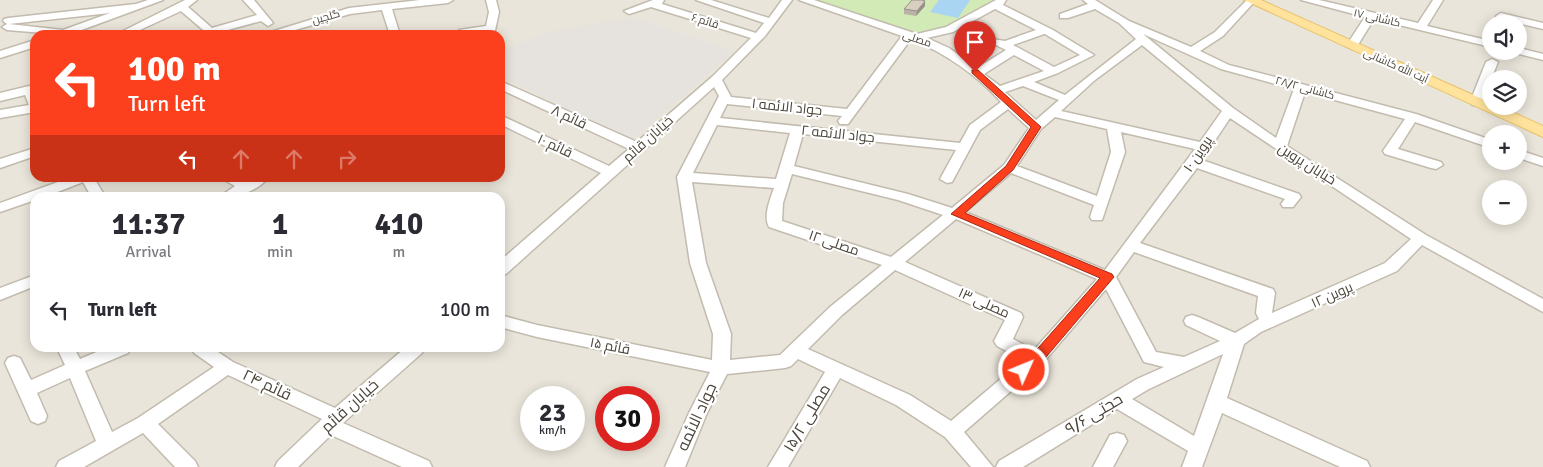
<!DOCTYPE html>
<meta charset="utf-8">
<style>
body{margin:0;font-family:Signika,Cairo,sans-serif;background:#f7f7f7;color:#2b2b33;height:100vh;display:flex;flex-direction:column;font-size:19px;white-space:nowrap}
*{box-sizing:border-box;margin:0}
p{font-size:16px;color:#7c7c81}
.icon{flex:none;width:28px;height:28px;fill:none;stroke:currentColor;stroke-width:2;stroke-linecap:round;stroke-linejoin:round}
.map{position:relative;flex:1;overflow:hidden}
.drawer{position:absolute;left:30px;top:192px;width:475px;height:160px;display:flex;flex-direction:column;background:#fff;border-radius:15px;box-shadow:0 2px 12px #0003}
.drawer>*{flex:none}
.guide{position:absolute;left:30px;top:30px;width:475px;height:152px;border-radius:15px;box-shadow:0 2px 12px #0003;background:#fc3f1d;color:#fff;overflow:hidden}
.fabs{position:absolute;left:1482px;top:15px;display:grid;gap:10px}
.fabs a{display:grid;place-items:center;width:45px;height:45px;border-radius:50%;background:#fff;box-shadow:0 2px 12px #0003;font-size:25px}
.speed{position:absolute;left:520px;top:386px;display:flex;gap:10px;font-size:25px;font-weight:700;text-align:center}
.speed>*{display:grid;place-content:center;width:65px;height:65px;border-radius:50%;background:#fff;box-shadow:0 2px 12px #0003;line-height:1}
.speed small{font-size:12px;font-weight:400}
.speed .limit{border:8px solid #d22;background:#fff;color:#111}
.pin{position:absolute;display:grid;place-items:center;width:42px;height:42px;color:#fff;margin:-51px -21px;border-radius:50% 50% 50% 0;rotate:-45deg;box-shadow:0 0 5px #0007}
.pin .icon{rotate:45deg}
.me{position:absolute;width:55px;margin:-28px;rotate:46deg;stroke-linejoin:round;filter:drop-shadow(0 0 4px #0008)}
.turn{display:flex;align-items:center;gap:18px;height:105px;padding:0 15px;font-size:22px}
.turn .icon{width:65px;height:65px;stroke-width:2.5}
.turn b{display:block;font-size:35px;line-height:42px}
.lanes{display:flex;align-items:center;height:48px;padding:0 15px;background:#0003;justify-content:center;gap:25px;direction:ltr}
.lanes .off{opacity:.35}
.eta{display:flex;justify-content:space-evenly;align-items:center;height:85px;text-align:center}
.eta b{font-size:30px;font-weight:700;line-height:35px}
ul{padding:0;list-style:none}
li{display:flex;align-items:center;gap:15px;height:65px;padding:0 15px}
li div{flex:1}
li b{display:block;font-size:19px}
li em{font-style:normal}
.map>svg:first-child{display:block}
.residential{fill:#eae5da;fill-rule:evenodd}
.industrial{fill:#e6e2dd}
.green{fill:#d2eab5}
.water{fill:#a9d4f2}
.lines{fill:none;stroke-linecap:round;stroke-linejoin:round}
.minor-casing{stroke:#c2bbae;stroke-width:3}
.major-casing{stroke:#e6c16a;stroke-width:2}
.minor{fill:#fff;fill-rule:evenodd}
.major{fill:#ffe39c;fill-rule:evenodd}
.wall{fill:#bab2a6}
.shaded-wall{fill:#979187}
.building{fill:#d8cfc1;stroke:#979187}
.route{fill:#fc3f1d;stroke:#a42913}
.labels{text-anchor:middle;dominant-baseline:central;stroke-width:4.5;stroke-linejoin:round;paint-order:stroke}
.far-street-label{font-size:11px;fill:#4b4439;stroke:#fff}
.street-label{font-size:14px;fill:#4b4439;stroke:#fff}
.near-street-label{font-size:16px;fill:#4b4439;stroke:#fff}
</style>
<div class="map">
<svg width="1543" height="467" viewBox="0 0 1543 467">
<rect width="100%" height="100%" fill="#f6f3ec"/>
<path class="residential" d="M0 0H1543V467H0ZM1491 24H1519V51H1491ZM35 35H500V178H35ZM1491 79H1519V106H1491ZM1491 134H1519V161H1491ZM1491 189H1519V216H1491ZM35 198H500V348H35ZM531 398H574V440H531ZM606 398H649V440H606Z"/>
<path class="industrial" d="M633 17 735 51 631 141 503 77 500 50 556 30Z"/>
<path class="green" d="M815 0H990L997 3 952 28 916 37Z"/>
<path class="water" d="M939 0H970L958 18 930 12Z"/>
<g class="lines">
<defs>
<path id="minor" d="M148 0H163L68 35 7 30 2 27 7 24 3 21 4 19 8 18 136 4ZM110 13 63 30 9 24Z
M185 0H197L188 7 212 28 257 15 243 0H254L273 23 268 26 261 21 209 35 181 11 129 35H115Z
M420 0H453L448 3 392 9 400 35H390L382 10 350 14 278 35H261L349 8Z
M486 0H496L499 12 494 35H484V33L457 35 459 30 486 26 489 12Z
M653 0H664L662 4 756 33 764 23 696 0H711L769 18 782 0H792L765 36 722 80 731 97 847 109 902 36 799 0H814L917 34 946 27 996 0H1006L1003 5 1053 30 1094 55 1058 73 1034 82 1065 95 1136 39 1119 23 1095 9 1068 18H1060V14L1088 4 1083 0H1095L1129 21 1191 47 1215 32 1247 0H1256L1223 36 1200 51 1229 65 1416 114 1491 140V148L1415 122 1398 149 1441 162 1443 165 1436 169 1431 168 1385 154 1383 151 1405 119 1305 92 1287 146 1426 235 1543 299V312L1422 245 1397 271 1261 332 1244 344 1227 398 1367 461 1370 467H1340L1222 413 1202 467H1182L1188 451 1117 409 1023 467H996L999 461 1137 379 1164 367 1144 362 1106 289 1042 364 964 432 993 467H971L945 437 896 405 840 378 788 467H768L825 372 798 359 791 366 785 368 727 374 707 413 685 467H665L689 413 710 372 537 337 500 327V315L537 325 712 360 713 334 690 263 677 177 719 96 714 87 506 274 500 275V261L601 173 500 124V115L609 166 629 149 500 89V81L637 142 713 76 751 38 651 7 629 14 624 11ZM995 9 1036 30 1005 41 992 39V43L1006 50 977 68 949 48 927 38 953 32ZM1044 34H1045L1080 55 1054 67 1013 45ZM1143 34 1221 69 1294 89 1276 138 1233 108ZM911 39C945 53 977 75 1001 102L970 125 960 143 720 118 727 104 842 116 838 121 840 124H848ZM1142 45 1222 111 1200 142 1061 111 1095 80ZM1014 55 1044 71 1000 86 984 74ZM1023 86 1059 100 1036 120 1005 92ZM1008 109 1029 128 1004 165 952 208 908 194 794 166 803 134 956 150 940 179 947 183 952 182 980 130ZM1055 117 1107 129 1111 152 1097 196 1017 166 1041 129ZM1230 118 1411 239 1385 263 1272 313 1275 293 1273 289 1140 243 1197 168 1285 199 1281 204 1283 207H1293L1301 197 1299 194 1202 160ZM717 125 790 133 776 179 693 173ZM1121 132 1195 149 1105 270 965 212 1011 173 1094 205 1090 217 1092 220H1102L1125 152ZM792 174 898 200 943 215 891 257 782 221 783 203ZM692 182 774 188C770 199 763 217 769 227L882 265 830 307 780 355 730 360 731 334 706 263ZM956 219 1097 279 1034 350 1013 339 1023 317 1021 313 905 262ZM1134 252 1258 296 1256 313 1259 319 1235 333 1198 317 1192 315 1186 317 1184 321 1186 325 1220 341 1184 357 1156 352 1116 277ZM895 270 1005 320 994 341 997 346 1023 360 951 421 910 395 808 349 842 315ZM1223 354 1194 436 1132 399 1149 389Z
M1301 0H1319L1418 23 1433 0H1443L1427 26 1491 41V47L1374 19 1356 48 1352 49 1346 46 1365 17Z
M1501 13 1543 23V29L1497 18 1496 16Z
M35 40V47L0 58V51Z
M1519 48 1543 54V60L1515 53 1514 51H1519Z
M1492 59 1498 62 1482 102 1480 105H1472L1470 102 1486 62Z
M29 86 35 90V112L0 118V110L29 105 25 95 0 101V93Z
M35 148V156L0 168V159Z
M1519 150 1543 158V166L1519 158Z
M69 178H94L106 198H92L83 182 42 198H35V200L0 212V203Z
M221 178H238L246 181 252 178H268C256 192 236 198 218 198L235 186Z
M35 275V286L0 300V288Z
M57 348H74L80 359 106 348H130L128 353 85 371 112 432 138 418 214 367 194 353 192 348H212L233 362 335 408 405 348H424L422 353 343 423 429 461 432 467H402L331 435 298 467H275L278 461 322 419 228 375 158 424 195 461 198 467H175L143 433 84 467H56L59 461 96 441 70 378 37 393 47 416 45 421 38 424 31 421 5 363 8 358 14 356 20 358 31 380 65 365Z
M1117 433 1124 435 1127 441 1113 467H1093L1110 435Z"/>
<path id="major" d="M1244 0H1261L1491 103V106H1499L1543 126V137Z"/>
</defs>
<use href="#minor" class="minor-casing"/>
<use href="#major" class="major-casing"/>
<use href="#minor" class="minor"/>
<use href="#major" class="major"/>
</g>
<path class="wall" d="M925 6 916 16 904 14V9Z"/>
<path class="shaded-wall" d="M925 1V6L916 16 917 11Z"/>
<path class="building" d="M912 0H922L925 1 917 11 904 9Z"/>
<path class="route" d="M972 70H978L1041 127 1013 170 965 213 1112 274 1114 277 1041 363 1024 375 1017 370 1031 356 1100 278 951 214 1006 166 1031 127 972 73Z"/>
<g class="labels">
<g class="far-street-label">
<text transform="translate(326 17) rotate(-16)">گلچین</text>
<text transform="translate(1377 18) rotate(13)">کاشانی ۱۷</text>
<text transform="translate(705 21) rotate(17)">قائم ۶</text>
<text transform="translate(917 39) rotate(19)">مصلی</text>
<text transform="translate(1396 66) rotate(24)">آیت الله کاشانی</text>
<text transform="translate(1305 88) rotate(15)">کاشانی ۲۸/۲</text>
</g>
<g class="street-label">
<text transform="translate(787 107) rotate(6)">جواد الائمه ۱</text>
<text transform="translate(569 117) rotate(25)">قائم ۸</text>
<text transform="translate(838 134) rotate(6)">جواد الائمه ۲</text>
<text transform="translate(648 139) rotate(-42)">خیابان قائم</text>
<text transform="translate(555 146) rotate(25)">قائم ۱۰</text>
<text transform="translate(1198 154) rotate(-56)">پروین ۱۰</text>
<text transform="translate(1307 164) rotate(32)">خیابان پروین</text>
<text transform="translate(834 243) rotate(19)">مصلی ۱۲</text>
<text transform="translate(1332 295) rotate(-24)">پروین ۱۲</text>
<text transform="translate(984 303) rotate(24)">مصلی ۱۳</text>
<text transform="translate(610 346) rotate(11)">قائم ۱۵</text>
</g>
<g class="near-street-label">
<text transform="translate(267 385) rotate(25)">قائم ۲۴</text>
<text transform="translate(350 406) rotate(-42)">خیابان قائم</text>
<text transform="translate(1094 414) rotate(-31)">حجتی ۹/۶</text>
<text transform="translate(697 417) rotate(-65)">جواد الائمه</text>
<text transform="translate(807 418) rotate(-59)">مصلی ۱۵/۲</text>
</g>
</g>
</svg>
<div class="fabs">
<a><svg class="icon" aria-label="sound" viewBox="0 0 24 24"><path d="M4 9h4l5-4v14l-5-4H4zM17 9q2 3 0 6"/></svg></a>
<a><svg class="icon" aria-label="layers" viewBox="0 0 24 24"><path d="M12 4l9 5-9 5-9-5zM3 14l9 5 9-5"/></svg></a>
<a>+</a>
<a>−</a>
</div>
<div class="speed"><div>23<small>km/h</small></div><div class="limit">30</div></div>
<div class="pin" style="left:975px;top:72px;background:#d93025"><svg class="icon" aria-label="arrive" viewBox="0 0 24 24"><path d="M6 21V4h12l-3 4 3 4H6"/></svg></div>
<svg class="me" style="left:1024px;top:370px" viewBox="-20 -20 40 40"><circle r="17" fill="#fc3f1d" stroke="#fff" stroke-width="3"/><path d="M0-11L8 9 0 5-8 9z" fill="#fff"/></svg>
<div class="guide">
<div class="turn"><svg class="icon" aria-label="left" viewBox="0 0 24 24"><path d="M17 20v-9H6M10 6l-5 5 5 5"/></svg><div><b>100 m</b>Turn left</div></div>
<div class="lanes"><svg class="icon" aria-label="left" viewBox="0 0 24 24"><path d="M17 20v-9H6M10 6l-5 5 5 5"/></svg><svg class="icon off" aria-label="ahead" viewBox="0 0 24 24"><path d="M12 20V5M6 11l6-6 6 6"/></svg><svg class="icon off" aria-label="ahead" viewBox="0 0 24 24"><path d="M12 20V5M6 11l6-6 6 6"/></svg><svg class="icon off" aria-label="right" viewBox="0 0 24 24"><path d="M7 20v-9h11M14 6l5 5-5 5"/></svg></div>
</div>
<section class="drawer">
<div class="eta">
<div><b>11:37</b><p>Arrival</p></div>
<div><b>1</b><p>min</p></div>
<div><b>410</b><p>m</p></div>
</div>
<ul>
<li><svg class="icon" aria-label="left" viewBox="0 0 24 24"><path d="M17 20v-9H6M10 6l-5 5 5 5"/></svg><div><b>Turn left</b></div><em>100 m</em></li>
</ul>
</section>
</div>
